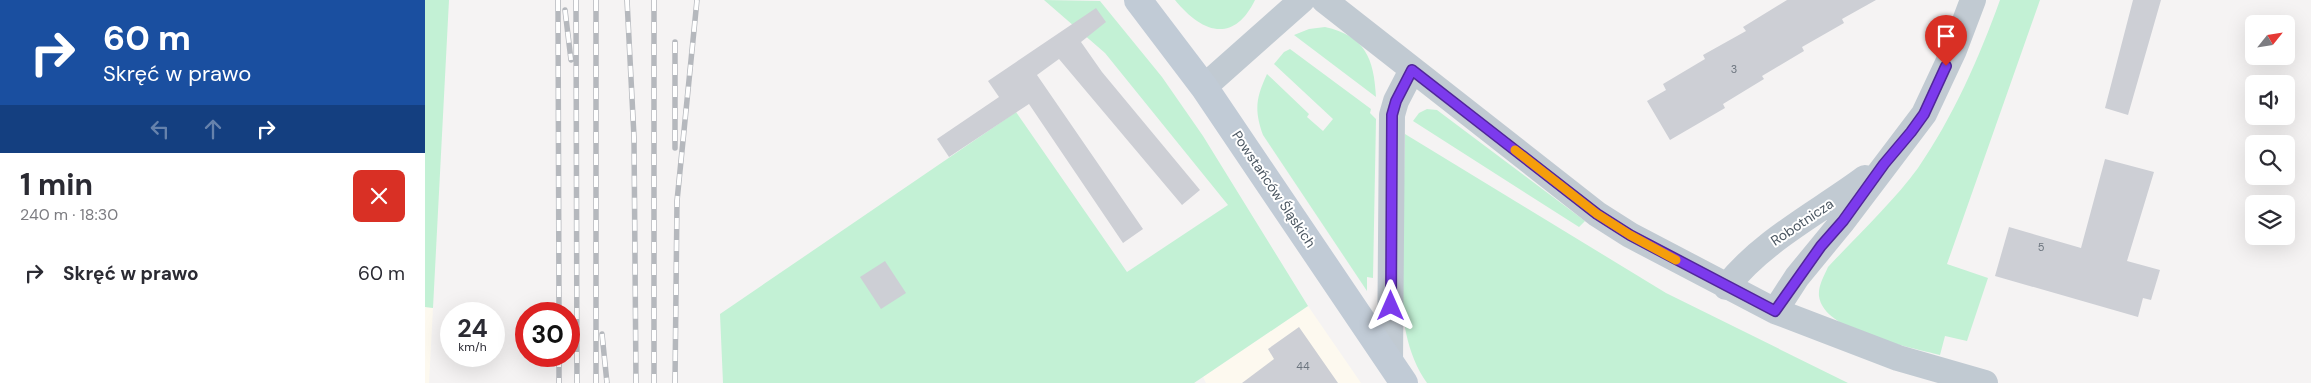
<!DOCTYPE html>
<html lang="pl">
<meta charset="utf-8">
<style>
body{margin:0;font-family:"DM Sans",sans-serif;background:#f7f7f7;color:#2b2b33;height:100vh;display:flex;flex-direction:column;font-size:19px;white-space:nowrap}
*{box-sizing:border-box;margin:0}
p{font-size:16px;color:#7c7c81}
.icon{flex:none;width:28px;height:28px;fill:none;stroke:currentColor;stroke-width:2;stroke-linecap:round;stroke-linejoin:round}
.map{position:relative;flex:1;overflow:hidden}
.panel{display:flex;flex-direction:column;background:#fff;width:425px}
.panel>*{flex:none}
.guide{background:#1a4fa0;color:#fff;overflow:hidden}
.needle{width:32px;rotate:60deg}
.controls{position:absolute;left:1820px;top:15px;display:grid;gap:10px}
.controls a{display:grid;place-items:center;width:50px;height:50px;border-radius:8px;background:#fff;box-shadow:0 5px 20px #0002;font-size:25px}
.speed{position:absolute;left:15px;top:302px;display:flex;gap:10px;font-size:25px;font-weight:700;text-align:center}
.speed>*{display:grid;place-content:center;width:65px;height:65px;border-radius:50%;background:#fff;box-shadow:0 5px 20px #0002;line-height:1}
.speed small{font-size:12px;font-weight:400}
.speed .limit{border:8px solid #d22;background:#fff;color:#111}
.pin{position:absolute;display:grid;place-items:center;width:42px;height:42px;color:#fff;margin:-51px -21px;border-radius:50% 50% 50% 0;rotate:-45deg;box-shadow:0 0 5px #0007}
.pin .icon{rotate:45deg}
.me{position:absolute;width:55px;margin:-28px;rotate:0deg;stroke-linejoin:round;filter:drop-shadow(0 0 4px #0008)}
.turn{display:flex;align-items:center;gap:18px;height:105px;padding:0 20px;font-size:22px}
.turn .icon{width:65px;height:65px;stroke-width:2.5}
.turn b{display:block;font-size:35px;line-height:42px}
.lanes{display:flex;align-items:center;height:48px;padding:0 20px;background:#0003;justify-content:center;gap:25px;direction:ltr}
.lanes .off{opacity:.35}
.round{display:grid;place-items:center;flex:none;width:52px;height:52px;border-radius:8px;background:#f7f7f7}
.summary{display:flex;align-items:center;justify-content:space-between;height:85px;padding:0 20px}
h1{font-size:30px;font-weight:700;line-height:38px}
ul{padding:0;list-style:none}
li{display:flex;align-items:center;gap:15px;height:70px;padding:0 20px}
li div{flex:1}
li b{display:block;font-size:19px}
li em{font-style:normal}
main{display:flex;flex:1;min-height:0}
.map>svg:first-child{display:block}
.commercial{fill:#fdf9ef}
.green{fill:#c3f1d5}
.building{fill:#cdcfd5}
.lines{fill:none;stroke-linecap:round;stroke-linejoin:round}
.street{stroke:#c1cad2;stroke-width:26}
.secondary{stroke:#c1cbd6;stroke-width:28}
.rail-casing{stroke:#b5b8bd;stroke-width:5.5}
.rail{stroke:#fff;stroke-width:4;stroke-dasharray:11;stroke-linecap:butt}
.route-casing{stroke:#51269a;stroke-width:12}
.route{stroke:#7c3aed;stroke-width:9}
.slow{stroke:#f59e0b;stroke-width:9}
.labels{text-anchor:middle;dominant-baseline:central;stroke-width:4;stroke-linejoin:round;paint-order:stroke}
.number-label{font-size:11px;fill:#6b747e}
.street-label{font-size:14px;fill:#4a5661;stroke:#fff}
</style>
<main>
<section class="panel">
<div class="guide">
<div class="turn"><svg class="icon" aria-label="right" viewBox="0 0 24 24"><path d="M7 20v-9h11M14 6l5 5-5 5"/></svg><div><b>60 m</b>Skręć w prawo</div></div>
<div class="lanes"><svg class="icon off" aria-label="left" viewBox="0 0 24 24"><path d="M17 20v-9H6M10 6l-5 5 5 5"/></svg><svg class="icon off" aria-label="ahead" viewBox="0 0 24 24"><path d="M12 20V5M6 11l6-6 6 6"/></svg><svg class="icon" aria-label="right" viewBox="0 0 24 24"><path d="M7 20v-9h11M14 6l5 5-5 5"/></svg></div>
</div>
<div class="summary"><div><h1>1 min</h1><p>240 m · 18:30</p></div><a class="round" style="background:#d93025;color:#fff"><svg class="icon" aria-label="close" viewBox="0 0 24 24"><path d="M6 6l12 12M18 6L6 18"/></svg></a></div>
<ul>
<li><svg class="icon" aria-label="right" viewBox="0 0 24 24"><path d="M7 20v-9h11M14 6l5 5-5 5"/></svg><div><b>Skręć w prawo</b></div><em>60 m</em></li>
</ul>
</section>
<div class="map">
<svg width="1886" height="383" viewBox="0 0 1886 383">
<rect width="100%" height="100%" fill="#f5f3f3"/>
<path class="commercial" d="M883 306 936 383H781L778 377Z
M0 307 8 308 4 383H0Z"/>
<path class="green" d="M0 0H24L8 308 0 307Z
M619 0 675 1 737 77 778 136 883 306 769 383H298L295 314 591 112 702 272 803 205 680 53Z
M750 0H830C808 45 776 32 750 0Z
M1575 0H1615L1522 264 1563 278 1542 341 1520 336 1515 355C1486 347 1398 332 1394 296 1393 286 1399 276 1403 267 1431 237 1469 201 1493 168 1528 117 1554 58 1575 0Z
M900 27C940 36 949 58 951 97L869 35 884 29Z
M865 49 946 109 945 113 951 119 948 278 942 277V291L838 135C829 110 831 98 842 74L884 114 882 117 898 131 908 119 849 64 859 52Z
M1002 109 1012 110 1160 221 1154 227 988 121 994 113Z
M980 134 1241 293 1423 383H1002C971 339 976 281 978 230 979 198 979 166 980 134Z"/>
<path class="building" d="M1362 0H1451L1417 19 1419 23 1377 47 1379 51 1337 76 1339 79 1298 104 1300 108 1245 140 1222 101 1241 90 1238 84 1280 59 1278 55 1321 31 1318 27Z
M1708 0H1736L1703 115 1680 108Z
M671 8 681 22 656 42 677 72 775 190 757 205 634 59 612 75 718 229 698 243 604 104 524 157 512 139 574 97 563 81Z
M1680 159 1729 172 1702 261 1735 270 1726 300 1718 298 1713 317 1570 276 1584 227 1656 248Z
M460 261 481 293 456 309 435 277Z
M874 327 913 383H817L849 359 843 349Z"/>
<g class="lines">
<path class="street" d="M899 0 1172 214 1205 235 1350 311 1473 358 1560 383
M779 87 877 0
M1301 287C1338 240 1393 213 1440 178
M1350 311 1372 277 1418 221 1499 114 1529 50 1548 0
M965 363 967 115 971 101 987 70"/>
<path class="secondary" d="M713 0 779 87 979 383"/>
<defs>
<path id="rail" d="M133 0 134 314
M151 0 152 383
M171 0V383
M202 0 209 137 211 383
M229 0V383
M140 10 146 60
M250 42V148
M177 334 182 383
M134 356V383
M250 383 252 201 272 0"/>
</defs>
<use href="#rail" class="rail-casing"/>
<use href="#rail" class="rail"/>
</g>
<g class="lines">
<defs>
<path id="route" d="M966 306 967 115 971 101 987 70 1172 214 1205 235 1350 311 1396 246 1418 221 1459 164 1486 132 1499 114 1521 66"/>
</defs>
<use href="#route" class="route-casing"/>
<use href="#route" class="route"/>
<path class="slow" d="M1090 150 1172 214 1205 235 1251 260"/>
</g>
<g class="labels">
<g class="number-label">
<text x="1309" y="69">3</text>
<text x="1616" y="247">5</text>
<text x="878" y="366">44</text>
</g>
<g class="street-label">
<text transform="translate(849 189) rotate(56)">Powstańców Śląskich</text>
<text transform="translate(1377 222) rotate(-34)">Robotnicza</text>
</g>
</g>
</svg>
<div class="controls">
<a><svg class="needle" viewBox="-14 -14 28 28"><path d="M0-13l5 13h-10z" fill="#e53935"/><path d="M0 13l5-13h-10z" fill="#7c7c81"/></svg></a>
<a><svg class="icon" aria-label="sound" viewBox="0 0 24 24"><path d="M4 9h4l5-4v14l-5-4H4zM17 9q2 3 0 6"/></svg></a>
<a><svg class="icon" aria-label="search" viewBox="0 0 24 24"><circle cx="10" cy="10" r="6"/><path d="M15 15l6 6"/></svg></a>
<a><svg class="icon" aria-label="layers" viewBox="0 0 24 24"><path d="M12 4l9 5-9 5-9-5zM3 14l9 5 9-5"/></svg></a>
</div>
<div class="speed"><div>24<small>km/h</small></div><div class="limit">30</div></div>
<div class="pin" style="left:1521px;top:66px;background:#d93025"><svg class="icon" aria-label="arrive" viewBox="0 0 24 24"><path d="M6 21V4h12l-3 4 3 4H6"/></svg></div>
<svg class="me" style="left:966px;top:306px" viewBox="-20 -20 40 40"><path d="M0-17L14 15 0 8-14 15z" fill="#7c3aed" stroke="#fff" stroke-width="4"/></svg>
</div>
</main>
